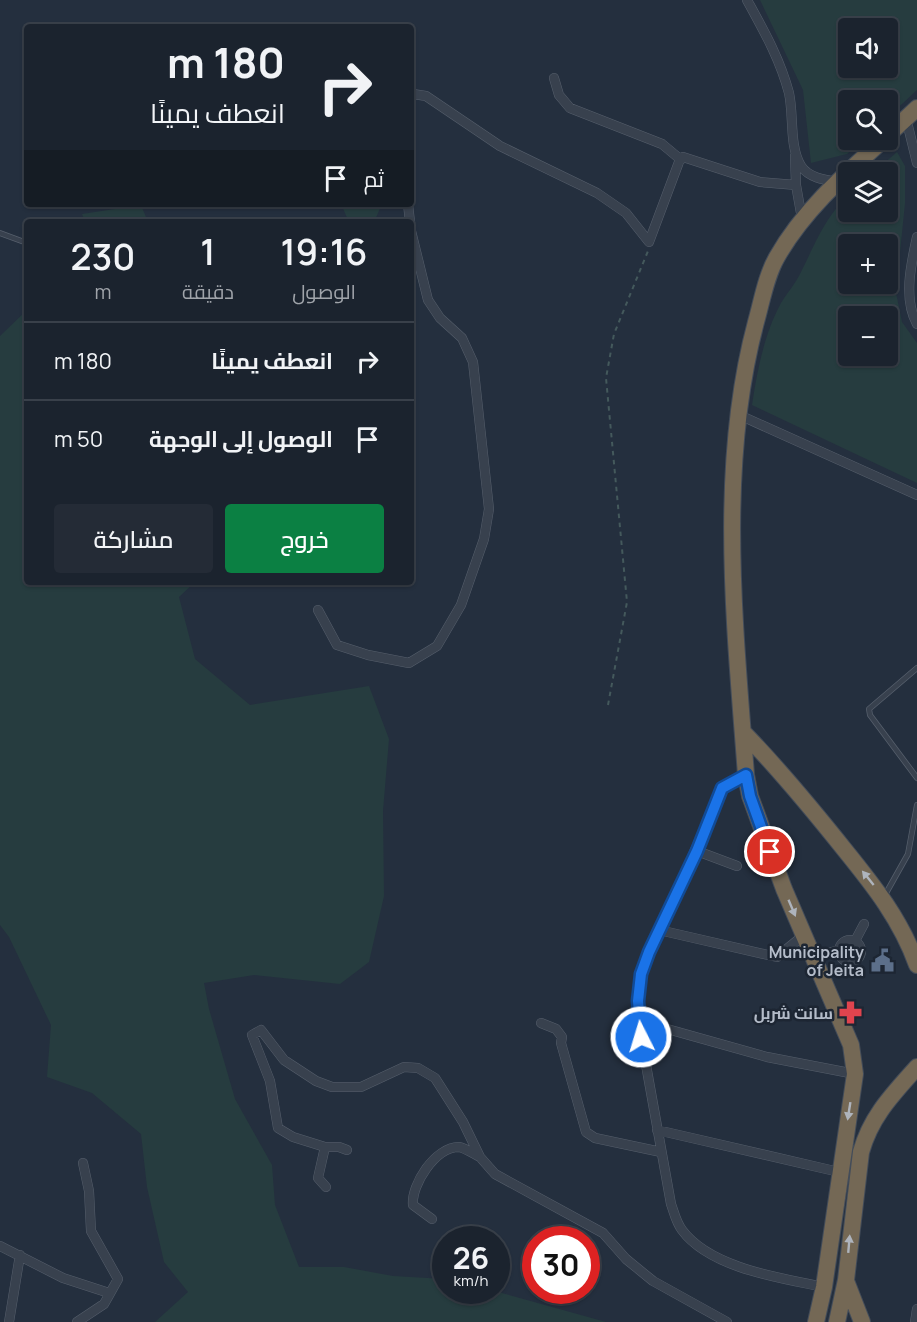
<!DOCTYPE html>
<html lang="ar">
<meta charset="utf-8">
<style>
body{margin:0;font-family:Manrope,Cairo,sans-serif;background:#242b36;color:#f1f3f6;direction:rtl;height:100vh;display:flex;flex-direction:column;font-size:22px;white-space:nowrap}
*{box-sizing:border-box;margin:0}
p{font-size:20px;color:#a0a4aa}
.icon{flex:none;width:33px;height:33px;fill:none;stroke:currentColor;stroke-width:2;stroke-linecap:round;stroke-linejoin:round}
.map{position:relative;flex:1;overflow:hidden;direction:ltr}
.details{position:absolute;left:24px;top:219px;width:390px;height:366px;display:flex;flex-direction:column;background:#1b232e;border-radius:6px;box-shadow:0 2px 4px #0004,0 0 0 2px #39404a;direction:rtl}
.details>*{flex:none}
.hud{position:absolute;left:24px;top:24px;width:390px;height:183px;border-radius:6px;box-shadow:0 2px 4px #0004,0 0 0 2px #39404a;direction:rtl;background:#1b232e;color:#f1f3f6;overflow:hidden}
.controls{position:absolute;left:838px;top:18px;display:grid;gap:12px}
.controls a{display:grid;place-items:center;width:60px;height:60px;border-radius:6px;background:#1b232e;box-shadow:0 2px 4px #0004,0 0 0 2px #39404a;font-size:30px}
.speed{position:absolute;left:432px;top:1226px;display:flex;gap:12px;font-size:30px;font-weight:700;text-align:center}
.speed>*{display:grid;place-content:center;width:78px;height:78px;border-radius:50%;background:#1b232e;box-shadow:0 2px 4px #0004,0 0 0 2px #39404a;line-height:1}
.speed small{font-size:15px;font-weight:400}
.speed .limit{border:9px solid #d22;background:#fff;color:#111}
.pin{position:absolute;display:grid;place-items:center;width:51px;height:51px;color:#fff;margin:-26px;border:3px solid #fff;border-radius:50%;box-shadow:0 2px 6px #0007}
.me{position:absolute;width:66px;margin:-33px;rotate:355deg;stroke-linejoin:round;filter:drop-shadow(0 0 4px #0008)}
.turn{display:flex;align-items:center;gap:21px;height:126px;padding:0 30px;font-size:27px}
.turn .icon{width:78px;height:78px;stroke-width:2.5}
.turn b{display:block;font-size:42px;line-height:51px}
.then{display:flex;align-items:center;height:57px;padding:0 30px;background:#0003;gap:12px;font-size:22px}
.eta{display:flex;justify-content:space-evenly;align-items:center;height:102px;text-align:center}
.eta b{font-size:36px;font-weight:600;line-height:42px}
.primary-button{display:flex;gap:12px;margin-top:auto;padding:12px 30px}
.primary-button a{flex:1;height:69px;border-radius:6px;background:#0b8043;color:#fff;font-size:24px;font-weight:600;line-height:69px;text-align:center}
.primary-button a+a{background:#242b36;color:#f1f3f6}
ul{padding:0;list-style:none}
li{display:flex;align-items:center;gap:18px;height:78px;padding:0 30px;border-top:2px solid #39404a}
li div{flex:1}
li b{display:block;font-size:22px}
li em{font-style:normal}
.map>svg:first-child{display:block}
.green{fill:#263c3f;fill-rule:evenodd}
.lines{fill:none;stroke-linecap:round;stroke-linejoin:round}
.lane-casing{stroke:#565f6c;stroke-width:6}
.street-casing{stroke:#565f6c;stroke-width:10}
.highway-casing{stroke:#434c59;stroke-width:18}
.path{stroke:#44595c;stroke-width:2;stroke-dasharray:4.5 4.5;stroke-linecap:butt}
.lane{stroke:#38414e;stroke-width:4.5}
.street{stroke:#38414e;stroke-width:9}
.highway{stroke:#746855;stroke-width:16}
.oneway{fill:#aeb4bd}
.route-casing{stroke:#114b97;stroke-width:15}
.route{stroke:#1a73e8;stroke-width:10}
.labels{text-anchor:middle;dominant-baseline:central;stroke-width:5;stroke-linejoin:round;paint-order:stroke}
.poi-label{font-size:16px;font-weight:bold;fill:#b4bcc9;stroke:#1d2633;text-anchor:end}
</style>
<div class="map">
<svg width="917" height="1322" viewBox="0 0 917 1322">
<rect width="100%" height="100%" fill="#242f3e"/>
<path class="green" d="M760 0H917V90L888 117V100H849V140H863L847 154 811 163 803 90ZM849 28H888V68H849Z
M897 152 905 166V203L896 293 902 322 917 343V483L752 405C757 372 764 334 781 303 787 293 796 283 801 272 817 240 823 221 849 194V212H888V172H874ZM888 244V284H849V244ZM888 316V356H849V316Z
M341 204H382L374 222H349Z
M141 205 148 222H85L82 214Z
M27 310V582H195L179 597 195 659 250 705 369 686 389 739 383 811 384 896 369 962 340 984 254 975 204 983 209 1009 235 1099 272 1165 275 1205 299 1267H344L393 1276 445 1279 446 1290H491L606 1322H155L188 1292 164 1262 147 1187 141 1134 92 1093 47 1077 51 1025 9 937 0 925V336Z"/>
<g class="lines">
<defs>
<path id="lane" d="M0 233 27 243
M917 668 869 709 870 715 917 778
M885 895 908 854 917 805"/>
<path id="street" d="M747 0C764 31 780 59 789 93 794 116 789 146 801 166 809 178 825 180 838 182
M554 78 559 95 570 108 662 144 680 159
M411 96 413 94 426 96 500 146 597 193 626 213 649 242 679 162 683 157 760 182 796 185
M906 118 917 163
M795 156 796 185 802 219
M408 204 410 222
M917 237C911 264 903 299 917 324
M737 414 917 495
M318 610 337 645 368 655 409 663 437 646 461 605 484 539 489 509 473 362 462 338 440 318 428 300 411 231
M746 775 722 788 641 974 638 1001 641 1037 671 1204C674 1212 676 1222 682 1230 710 1268 780 1278 824 1287
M697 851 737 866
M659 930 777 957 804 935
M839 951a11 11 0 1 1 22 0a11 11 0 1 1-22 0Z
M855 941 864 924
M813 957 839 950
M541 1023 556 1029 562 1037 561 1043 586 1132 595 1138 661 1152
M641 1037 653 1025 767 1057 855 1074
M657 1130 839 1172
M325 1147H339L347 1150
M83 1163 89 1191 91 1231 118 1279 108 1297
M326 1187 318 1178 325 1147 293 1137 278 1128 270 1081 252 1035 261 1030 284 1060 316 1081 332 1087H361L404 1067 418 1068 435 1078 463 1122 480 1157 495 1174 603 1233 626 1259 653 1281 727 1322
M432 1219 413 1205C411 1185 435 1147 459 1147 465 1148 474 1154 480 1157
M0 1246 63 1278 106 1292 108 1297 104 1304 77 1322
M9 1322 20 1255
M915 1322 917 1309"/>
<path id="highway" d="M888 135 917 108
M743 732C779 769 812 809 844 849 874 886 901 920 917 965
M846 1281 862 1322
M816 1322 824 1287 855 1074 851 1045 784 889 750 796 746 775C735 627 717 467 756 322 762 301 766 276 777 257 803 211 844 175 883 140
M837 1322 846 1280 861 1152C871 1116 893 1094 917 1067"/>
</defs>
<use href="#lane" class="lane-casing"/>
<use href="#street" class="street-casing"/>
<use href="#highway" class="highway-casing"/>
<path class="path" d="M608 705 627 602 606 378 614 334 648 251"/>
<use href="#lane" class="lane"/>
<use href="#street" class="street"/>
<use href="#highway" class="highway"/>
</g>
<defs><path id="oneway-solid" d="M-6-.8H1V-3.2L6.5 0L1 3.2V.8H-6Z" transform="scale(1.5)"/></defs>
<g class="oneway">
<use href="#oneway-solid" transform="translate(868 878) rotate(-129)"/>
<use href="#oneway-solid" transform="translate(792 908) rotate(67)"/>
<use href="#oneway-solid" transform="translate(849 1111) rotate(99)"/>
<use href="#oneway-solid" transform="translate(849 1244) rotate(-85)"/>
</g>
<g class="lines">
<defs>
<path id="route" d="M641 1037 638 1001 641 974 649 952 697 851 722 788 746 775 750 796 770 852"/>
</defs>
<use href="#route" class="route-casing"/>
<use href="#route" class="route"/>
</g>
<defs>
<symbol id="civic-bare" viewBox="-9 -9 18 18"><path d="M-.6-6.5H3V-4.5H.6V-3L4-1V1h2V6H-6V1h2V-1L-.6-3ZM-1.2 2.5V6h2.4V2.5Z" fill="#5c6f8a" stroke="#1d2633" stroke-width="2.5" paint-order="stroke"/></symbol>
<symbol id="pharmacy-bare" viewBox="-9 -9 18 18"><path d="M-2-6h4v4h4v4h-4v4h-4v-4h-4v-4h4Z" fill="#e0444e" stroke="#1d2633" stroke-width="2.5" paint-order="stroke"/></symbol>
</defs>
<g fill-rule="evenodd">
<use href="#civic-bare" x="866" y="944" width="33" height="33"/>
<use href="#pharmacy-bare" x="834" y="996" width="33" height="33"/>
</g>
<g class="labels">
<g class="poi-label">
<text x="864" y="952">Municipality<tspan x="864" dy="18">of Jeita</tspan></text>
<text x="833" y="1013">سانت شربل</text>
</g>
</g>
</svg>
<div class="controls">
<a><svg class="icon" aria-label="sound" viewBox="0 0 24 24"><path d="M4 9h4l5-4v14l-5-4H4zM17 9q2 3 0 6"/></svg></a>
<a><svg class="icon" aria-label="search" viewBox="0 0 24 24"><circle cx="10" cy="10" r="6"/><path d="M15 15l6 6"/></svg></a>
<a><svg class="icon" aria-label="layers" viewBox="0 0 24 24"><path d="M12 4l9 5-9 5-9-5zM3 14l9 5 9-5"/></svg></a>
<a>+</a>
<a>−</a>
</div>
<div class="speed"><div>26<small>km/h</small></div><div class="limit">30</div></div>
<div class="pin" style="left:770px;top:852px;background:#d93025"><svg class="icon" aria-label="arrive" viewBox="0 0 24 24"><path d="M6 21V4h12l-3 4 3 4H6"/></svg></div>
<svg class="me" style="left:641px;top:1037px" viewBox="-20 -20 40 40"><circle r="17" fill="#1a73e8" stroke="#fff" stroke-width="3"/><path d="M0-11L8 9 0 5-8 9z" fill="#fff"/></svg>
<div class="hud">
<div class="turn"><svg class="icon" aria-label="right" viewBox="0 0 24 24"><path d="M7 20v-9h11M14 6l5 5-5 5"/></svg><div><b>180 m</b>انعطف يمينًا</div></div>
<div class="then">ثم<svg class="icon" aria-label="arrive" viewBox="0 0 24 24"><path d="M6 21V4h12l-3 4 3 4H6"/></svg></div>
</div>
<section class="details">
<div class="eta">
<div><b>19:16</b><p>الوصول</p></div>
<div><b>1</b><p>دقيقة</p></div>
<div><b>230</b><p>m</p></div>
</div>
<ul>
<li><svg class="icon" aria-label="right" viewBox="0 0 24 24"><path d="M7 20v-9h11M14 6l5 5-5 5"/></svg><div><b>انعطف يمينًا</b></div><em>180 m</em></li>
<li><svg class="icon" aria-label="arrive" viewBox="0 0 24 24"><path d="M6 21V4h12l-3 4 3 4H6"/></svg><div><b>الوصول إلى الوجهة</b></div><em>50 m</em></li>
</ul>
<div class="primary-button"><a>خروج</a><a>مشاركة</a></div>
</section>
</div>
